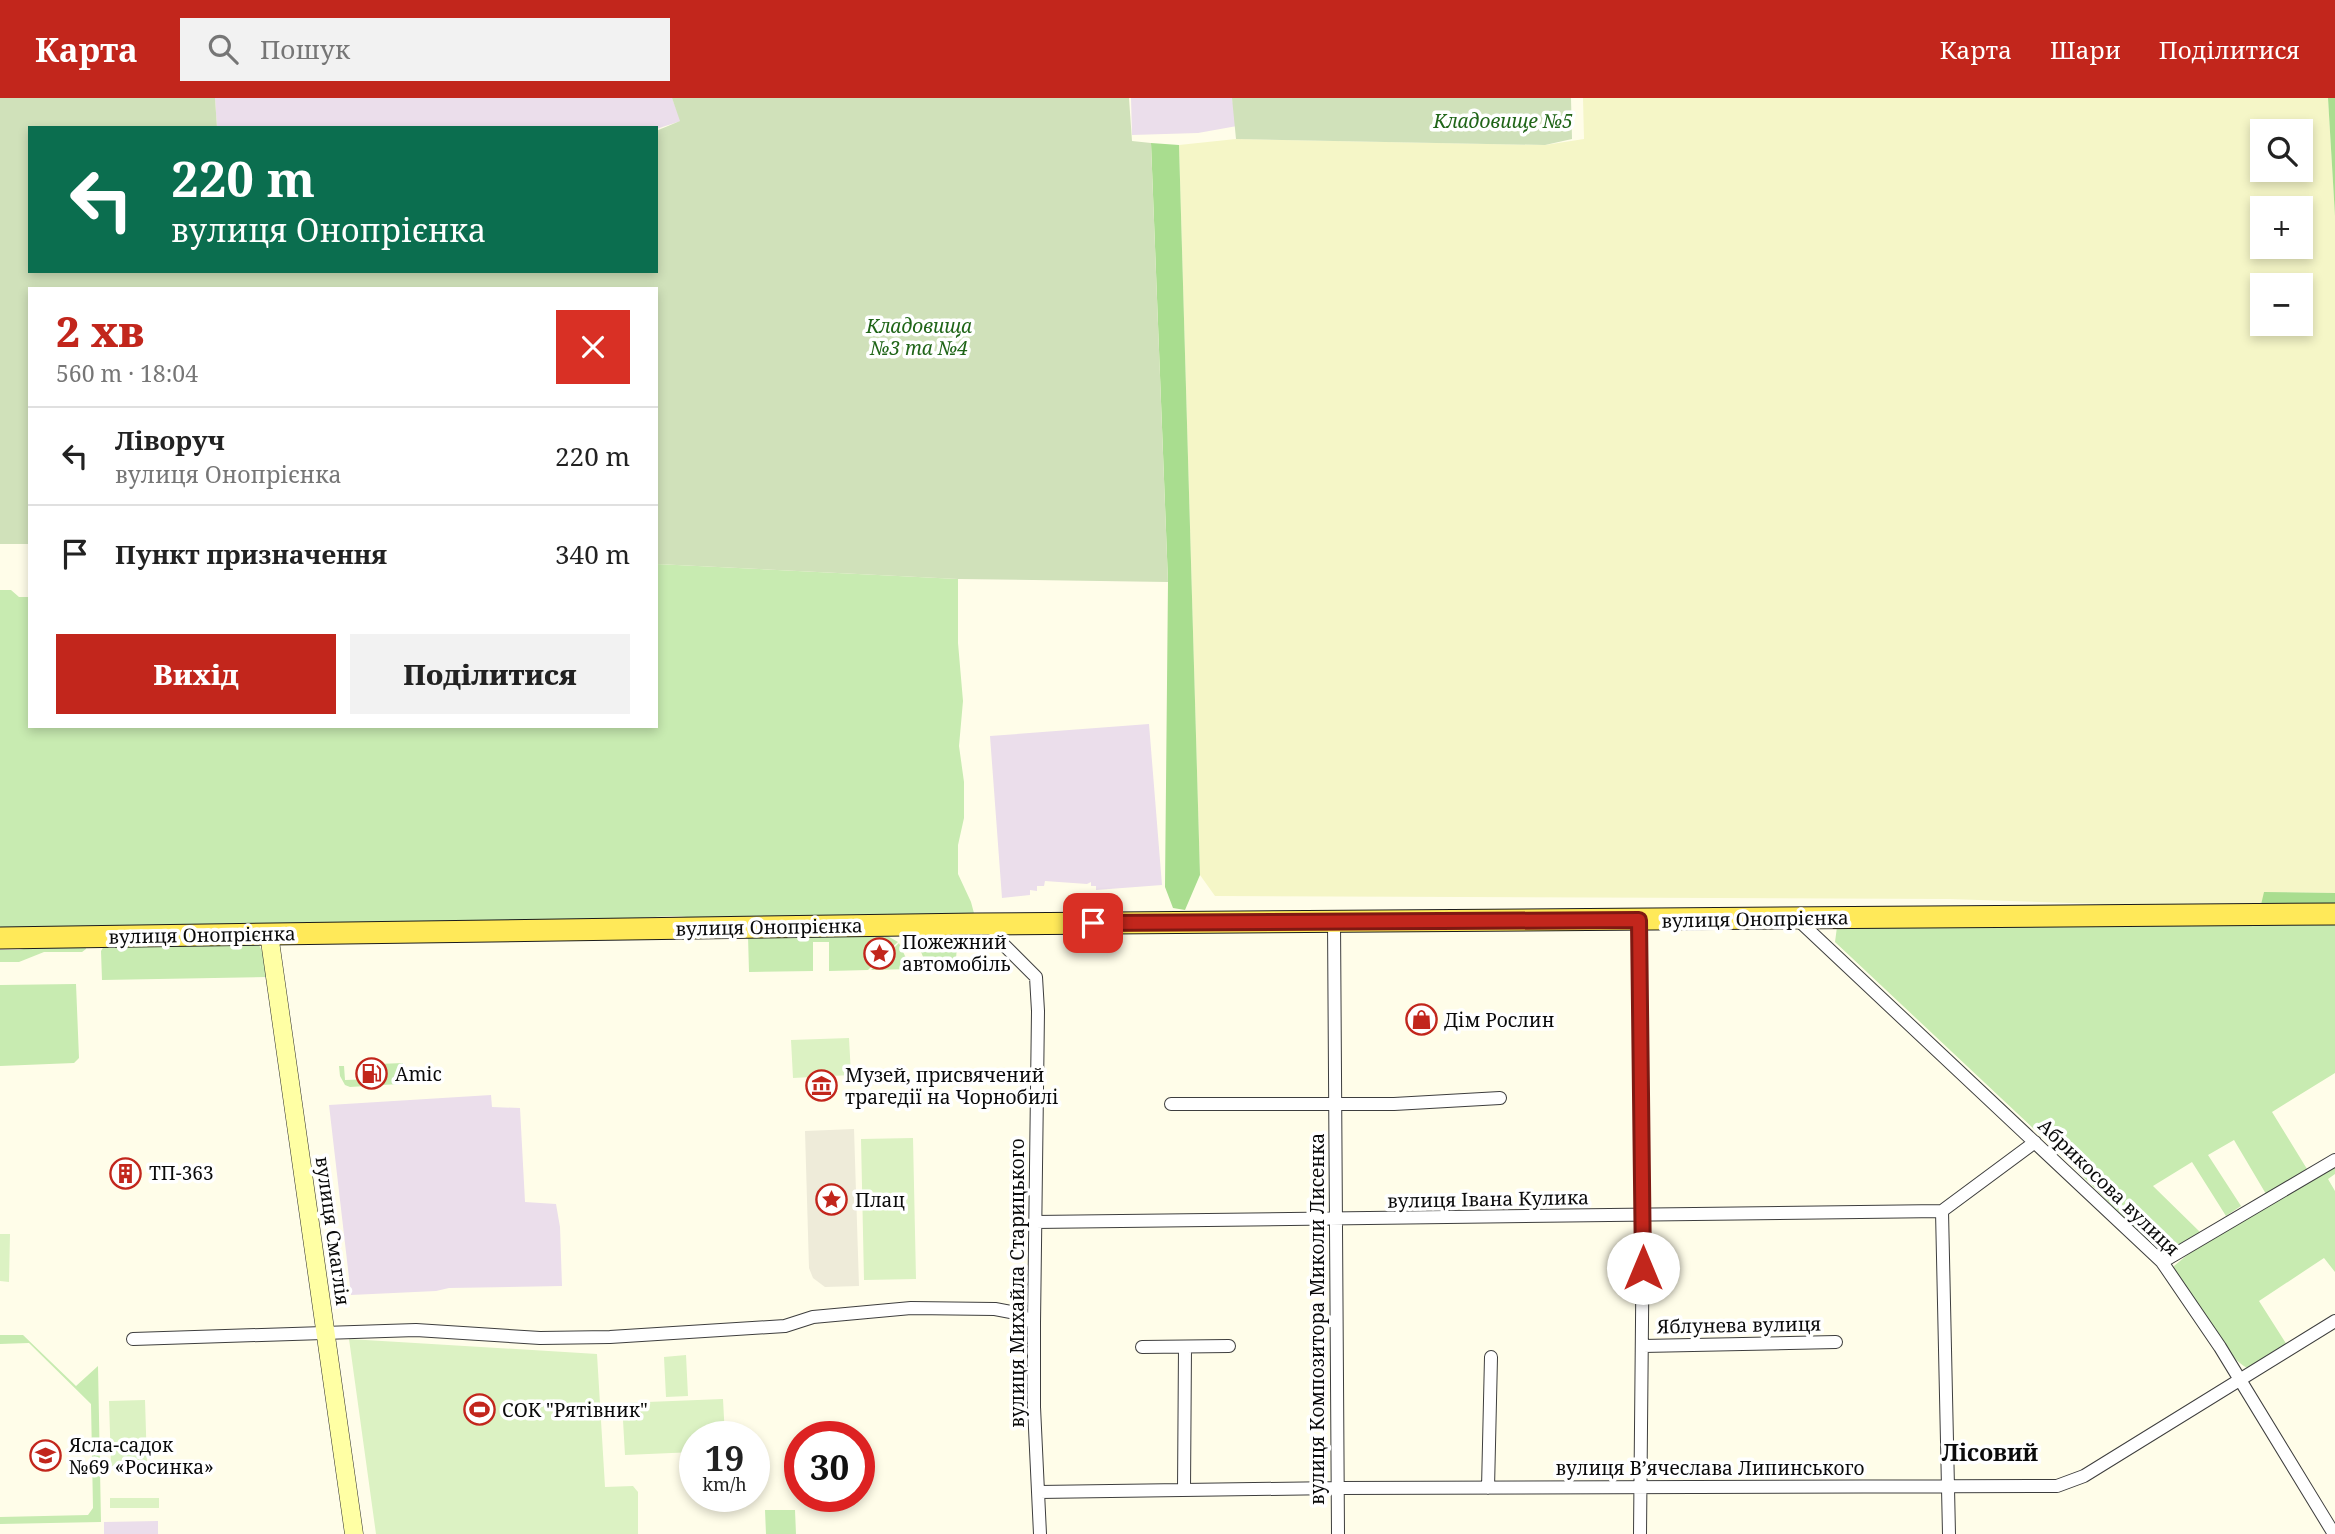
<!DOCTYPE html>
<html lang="uk">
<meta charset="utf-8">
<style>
body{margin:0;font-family:"Noto Serif",serif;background:#f2f2f2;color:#222;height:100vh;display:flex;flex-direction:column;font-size:26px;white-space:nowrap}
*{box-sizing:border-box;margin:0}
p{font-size:23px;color:#767676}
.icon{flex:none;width:38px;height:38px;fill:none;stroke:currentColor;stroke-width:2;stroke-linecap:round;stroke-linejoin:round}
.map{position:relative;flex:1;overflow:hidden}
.side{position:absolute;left:28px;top:189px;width:630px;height:441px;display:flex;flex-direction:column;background:#fff;border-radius:0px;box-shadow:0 4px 10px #0003}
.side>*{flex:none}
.top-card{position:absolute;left:28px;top:28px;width:630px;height:147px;border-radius:0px;box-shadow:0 4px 10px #0003;background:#0b6e4f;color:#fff;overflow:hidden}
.controls{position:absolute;left:2250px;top:21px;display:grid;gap:14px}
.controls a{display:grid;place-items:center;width:63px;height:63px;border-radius:0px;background:#fff;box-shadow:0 4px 10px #0003;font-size:35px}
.speed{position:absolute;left:679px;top:1323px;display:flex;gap:14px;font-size:35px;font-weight:700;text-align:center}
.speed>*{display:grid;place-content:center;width:91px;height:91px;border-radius:50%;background:#fff;box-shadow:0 4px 10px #0003;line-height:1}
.speed small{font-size:18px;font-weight:400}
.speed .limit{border:10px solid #d22;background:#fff;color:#111}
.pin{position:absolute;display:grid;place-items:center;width:60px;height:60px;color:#fff;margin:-30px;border-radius:14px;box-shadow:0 4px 10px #0006}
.me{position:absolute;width:77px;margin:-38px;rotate:0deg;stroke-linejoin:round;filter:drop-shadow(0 0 5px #0008)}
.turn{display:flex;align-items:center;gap:24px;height:147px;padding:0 28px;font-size:32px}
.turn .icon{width:91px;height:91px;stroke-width:2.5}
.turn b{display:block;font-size:49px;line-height:60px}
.round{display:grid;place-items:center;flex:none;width:74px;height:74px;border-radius:0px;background:#f2f2f2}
.summary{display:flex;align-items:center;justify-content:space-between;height:119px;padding:0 28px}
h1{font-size:42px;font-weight:800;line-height:52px;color:#c2261c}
.button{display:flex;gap:14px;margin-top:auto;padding:14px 28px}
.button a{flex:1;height:80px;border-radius:0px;background:#c2261c;color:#fff;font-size:28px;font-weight:800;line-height:80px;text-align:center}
.button a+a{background:#f2f2f2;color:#222}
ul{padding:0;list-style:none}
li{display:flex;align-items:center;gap:21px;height:98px;padding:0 28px;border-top:2px solid #e0e0e0}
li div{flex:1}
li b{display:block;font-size:26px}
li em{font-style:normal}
header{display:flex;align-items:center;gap:42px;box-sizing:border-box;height:98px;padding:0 35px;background:#c2261c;color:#fff}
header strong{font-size:33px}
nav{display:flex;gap:38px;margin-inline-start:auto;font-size:24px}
.search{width:490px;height:63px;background:#f2f2f2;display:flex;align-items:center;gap:18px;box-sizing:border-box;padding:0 24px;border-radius:0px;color:#767676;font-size:26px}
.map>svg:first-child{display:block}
.industrial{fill:#ebdeeb}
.farmland{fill:#f5f6c7;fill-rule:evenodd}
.green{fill:#c8ebb1}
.forest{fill:#a9dd8f}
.cemetery{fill:#d0e1ba}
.pitch{fill:#dcf2c3}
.plaza{fill:#eeebd9}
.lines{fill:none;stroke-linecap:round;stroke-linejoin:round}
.street-casing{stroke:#3e3e3e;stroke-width:14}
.secondary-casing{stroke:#2d2d2d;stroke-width:19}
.primary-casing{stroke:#1c1c1c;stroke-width:23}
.street{stroke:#fff;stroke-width:12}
.secondary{stroke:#ffffa4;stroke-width:18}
.primary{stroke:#ffe959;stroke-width:21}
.route-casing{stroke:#7e1912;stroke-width:18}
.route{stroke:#c2261c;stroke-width:12}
.labels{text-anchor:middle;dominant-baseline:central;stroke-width:7;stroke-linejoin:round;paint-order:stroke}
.park-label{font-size:19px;font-style:italic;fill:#206518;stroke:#fff}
.street-label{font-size:19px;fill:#0b0b0b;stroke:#fff}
.poi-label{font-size:19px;fill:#0b0b0b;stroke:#fff;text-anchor:start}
.quarter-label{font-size:23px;font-weight:bold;fill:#0b0b0b;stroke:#fff}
</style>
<header>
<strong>Карта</strong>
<div class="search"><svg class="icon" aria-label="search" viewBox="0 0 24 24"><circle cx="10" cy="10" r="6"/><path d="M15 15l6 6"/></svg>Пошук</div>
<nav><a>Карта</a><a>Шари</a><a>Поділитися</a></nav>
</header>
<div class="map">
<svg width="2335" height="1436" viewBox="0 0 2335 1436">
<rect width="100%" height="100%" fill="#fffde9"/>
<path class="industrial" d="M215 0H672L681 23 656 31 217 30Z
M1131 0H1232L1237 28 1198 35 1132 37Z
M1149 626 1162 787 1096 792V788H1091V784L1087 786 1045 783 1044 788H1037V793L1030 792V797L1002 800 990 638Z
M491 997 492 1009 520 1010 525 1104 556 1106 560 1129 562 1188 449 1190 436 1193 351 1197 329 1007Z
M158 1423V1436H104V1424Z"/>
<path class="farmland" d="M1583 0H2328L2335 118V795L2265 794 2260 811 1948 801 1215 798 1200 777 1179 47 1236 41 1545 47 1584 41ZM2263 33H2301V72H2263ZM2263 110H2301V149H2263ZM2263 187H2301V226H2263Z"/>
<path class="green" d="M656 466 958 481V545L963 603 959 648 964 684V720L958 747V776L971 804 975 819 715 823C683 816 651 817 619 824L0 833V492H11L19 499H30V628H656Z
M2335 825V975L2272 1014 2307 1071 2266 1096 2234 1042 2208 1057 2241 1108 2226 1118 2192 1064 2153 1088 2200 1134 2174 1152 2165 1155 2156 1151 2051 1047 1835 844 1837 829Z
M884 836 898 844 888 853 882 847 868 860 874 866 868 872 829 873V844H813V873L749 874 748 838Z
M914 836C936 836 967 835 953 869 946 873 934 874 927 869Z
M899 845 911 871 871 872Z
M43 847 86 849V851L82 854H44L19 864H0V852H19Z
M259 847 264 857 267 879 102 882 101 853 104 848Z
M76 886 79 960 74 965 0 968V887Z
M403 965 402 983 399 986 350 989 345 987 340 978 339 968H344L345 982 378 981V966Z
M2335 1069V1076L2328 1081 2335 1093V1174L2324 1160 2259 1203 2287 1247 2248 1270C2228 1263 2187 1192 2173 1171L2174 1168 2192 1153Z
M0 1237H23L76 1288 98 1268 101 1424 0 1426V1419L88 1417 93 1410 91 1306 29 1245 0 1246Z
M765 1412H795L796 1436H766Z"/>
<path class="forest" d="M2328 0H2335V118Z
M1151 45 1179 47 1200 777 1185 812 1173 810 1165 789 1168 484Z
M2264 794 2335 795V809L2260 811Z"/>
<path class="cemetery" d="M0 0H215L217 30H30V173H656V33L680 23 672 0H1129L1132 43 1151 45 1168 484 958 481 656 466V191H30V446H0Z
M1232 0H1571L1572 41 1545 47 1236 41Z"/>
<path class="pitch" d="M849 940 851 977 793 980 791 942Z
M913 1040 916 1181 864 1182 861 1041Z
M0 1136H10L9 1184 0 1183Z
M349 1241 597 1256 605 1389 633 1388 638 1394V1436H376Z
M686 1257 688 1298 666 1299 664 1259Z
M723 1301 725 1339H695V1354L625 1357 622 1305Z
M145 1302 147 1367 111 1368 109 1303Z
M110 1400H159V1410H110Z"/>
<path class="plaza" d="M854 1031 859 1188 825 1189 813 1180 809 1170 805 1033Z"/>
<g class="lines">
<defs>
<path id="street" d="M1796 820 2162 1164 2220 1249 2334 1436
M1639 822 1643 1118 1640 1436
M1334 824 1338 1436
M990 826 1002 845 1036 879 1038 913 1034 1225V1309L1040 1436
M1171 1006H1394L1500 1000
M1035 1124 1942 1113
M2162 1164 2335 1062
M133 1241 416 1232 540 1240 610 1239 785 1228 813 1219 911 1210 995 1211 1016 1215 1034 1225
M1643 1248 1836 1244
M1142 1249 1229 1248
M1488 1390 1491 1259
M1184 1391 1185 1249
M1039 1394 1337 1390 2057 1388 2084 1378 2335 1223
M1949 1436 1942 1113 2035 1044"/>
<path id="secondary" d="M269 836 354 1436"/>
<path id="primary" d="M0 840 977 826 2335 816"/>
</defs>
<use href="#street" class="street-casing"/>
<use href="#secondary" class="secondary-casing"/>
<use href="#primary" class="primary-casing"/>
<use href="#street" class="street"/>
<use href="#secondary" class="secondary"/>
<use href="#primary" class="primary"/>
</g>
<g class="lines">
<defs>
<path id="route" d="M1093 825 1639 822 1643 1170"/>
</defs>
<use href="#route" class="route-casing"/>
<use href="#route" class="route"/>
</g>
<defs>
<symbol id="sight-ring" viewBox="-11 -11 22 22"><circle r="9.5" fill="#fff" stroke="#c2261c" stroke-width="1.5"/><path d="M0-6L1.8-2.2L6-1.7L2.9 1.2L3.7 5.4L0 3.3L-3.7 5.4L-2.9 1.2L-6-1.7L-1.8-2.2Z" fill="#c2261c"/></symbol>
<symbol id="shop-ring" viewBox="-11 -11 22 22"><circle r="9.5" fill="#fff" stroke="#c2261c" stroke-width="1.5"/><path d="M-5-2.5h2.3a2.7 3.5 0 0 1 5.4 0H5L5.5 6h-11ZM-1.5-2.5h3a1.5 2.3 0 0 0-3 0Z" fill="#c2261c"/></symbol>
<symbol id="fuel-ring" viewBox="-11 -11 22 22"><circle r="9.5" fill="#fff" stroke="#c2261c" stroke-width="1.5"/><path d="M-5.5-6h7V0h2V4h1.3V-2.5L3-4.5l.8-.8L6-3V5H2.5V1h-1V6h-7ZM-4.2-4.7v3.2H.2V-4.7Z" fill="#c2261c"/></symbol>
<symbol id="museum-ring" viewBox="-11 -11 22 22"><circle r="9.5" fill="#fff" stroke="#c2261c" stroke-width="1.5"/><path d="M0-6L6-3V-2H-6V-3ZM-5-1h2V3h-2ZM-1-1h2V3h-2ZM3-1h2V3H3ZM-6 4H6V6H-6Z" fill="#c2261c"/></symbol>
<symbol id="building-ring" viewBox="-11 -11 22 22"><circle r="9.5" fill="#fff" stroke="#c2261c" stroke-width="1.5"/><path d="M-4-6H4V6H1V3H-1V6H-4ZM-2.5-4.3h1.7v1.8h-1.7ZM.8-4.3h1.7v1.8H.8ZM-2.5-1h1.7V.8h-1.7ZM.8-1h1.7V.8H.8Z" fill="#c2261c"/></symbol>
<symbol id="stadium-ring" viewBox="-11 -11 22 22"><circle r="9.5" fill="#fff" stroke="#c2261c" stroke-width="1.5"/><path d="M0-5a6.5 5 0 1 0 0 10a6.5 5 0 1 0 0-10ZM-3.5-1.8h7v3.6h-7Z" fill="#c2261c"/></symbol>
<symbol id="school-ring" viewBox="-11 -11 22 22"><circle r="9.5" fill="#fff" stroke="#c2261c" stroke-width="1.5"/><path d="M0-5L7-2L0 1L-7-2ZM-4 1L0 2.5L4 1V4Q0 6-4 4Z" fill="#c2261c"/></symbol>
</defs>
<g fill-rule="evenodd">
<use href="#sight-ring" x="862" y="838" width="35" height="35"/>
<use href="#shop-ring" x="1404" y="904" width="35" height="35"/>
<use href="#fuel-ring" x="354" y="958" width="35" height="35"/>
<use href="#museum-ring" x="804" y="970" width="35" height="35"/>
<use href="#building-ring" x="108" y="1058" width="35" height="35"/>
<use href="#sight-ring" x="814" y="1084" width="35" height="35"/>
<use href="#stadium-ring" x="462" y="1294" width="35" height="35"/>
<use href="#school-ring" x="28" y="1340" width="35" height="35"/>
</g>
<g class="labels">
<g class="park-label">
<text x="1503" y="23">Кладовище №5</text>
<text x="919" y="228">Кладовища<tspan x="919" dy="22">№3 та №4</tspan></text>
</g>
<g class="street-label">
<text transform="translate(1755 821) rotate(-1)">вулиця Онопрієнка</text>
<text transform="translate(769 829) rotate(-1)">вулиця Онопрієнка</text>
<text transform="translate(202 837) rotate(-1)">вулиця Онопрієнка</text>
<text transform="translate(2109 1089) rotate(44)">Абрикосова вулиця</text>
<text transform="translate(1488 1101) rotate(-1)">вулиця Івана Кулика</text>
<text transform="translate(333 1133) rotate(82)">вулиця Смаглія</text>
<text transform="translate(1017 1185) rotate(-90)">вулиця Михайла Старицького</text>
<text transform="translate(1317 1221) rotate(-90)">вулиця Композитора Миколи Лисенка</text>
<text transform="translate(1739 1227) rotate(-1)">Яблунева вулиця</text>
<text x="1710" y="1370">вулиця Вʼячеслава Липинського</text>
</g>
<g class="poi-label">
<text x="902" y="844">Пожежний<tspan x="902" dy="22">автомобіль</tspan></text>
<text x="1444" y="922">Дім Рослин</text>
<text x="395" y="976">Amic</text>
<text x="845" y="977">Музей, присвячений<tspan x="845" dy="22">трагедії на Чорнобилі</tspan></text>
<text x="149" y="1075">ТП-363</text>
<text x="855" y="1102">Плац</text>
<text x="502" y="1312">СОК "Рятівник"</text>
<text x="69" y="1347">Ясла-садок<tspan x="69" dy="22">№69 «Росинка»</tspan></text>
</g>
<g class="quarter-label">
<text x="1990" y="1354">Лісовий</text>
</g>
</g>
</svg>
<div class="controls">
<a><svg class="icon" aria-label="search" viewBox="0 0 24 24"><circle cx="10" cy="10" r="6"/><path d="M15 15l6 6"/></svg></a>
<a>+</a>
<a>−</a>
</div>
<div class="speed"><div>19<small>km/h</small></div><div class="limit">30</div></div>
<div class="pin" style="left:1093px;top:825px;background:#d93025"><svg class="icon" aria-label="arrive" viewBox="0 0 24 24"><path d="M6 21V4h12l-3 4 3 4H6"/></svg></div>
<svg class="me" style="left:1643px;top:1170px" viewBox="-20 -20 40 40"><circle r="19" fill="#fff"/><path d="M0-13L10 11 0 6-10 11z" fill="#c2261c"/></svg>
<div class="top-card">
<div class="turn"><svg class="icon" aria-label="left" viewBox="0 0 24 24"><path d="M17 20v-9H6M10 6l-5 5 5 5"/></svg><div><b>220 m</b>вулиця Онопрієнка</div></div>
</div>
<section class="side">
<div class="summary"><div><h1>2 хв</h1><p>560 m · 18:04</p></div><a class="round" style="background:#d93025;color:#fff"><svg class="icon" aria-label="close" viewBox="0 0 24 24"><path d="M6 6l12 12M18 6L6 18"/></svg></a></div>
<ul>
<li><svg class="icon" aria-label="left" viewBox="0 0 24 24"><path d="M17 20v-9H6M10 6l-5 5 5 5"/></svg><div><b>Ліворуч</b><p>вулиця Онопрієнка</p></div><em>220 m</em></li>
<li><svg class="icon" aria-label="arrive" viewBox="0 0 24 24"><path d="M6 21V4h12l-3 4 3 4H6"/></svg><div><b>Пункт призначення</b></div><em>340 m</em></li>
</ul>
<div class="button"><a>Вихід</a><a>Поділитися</a></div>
</section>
</div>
